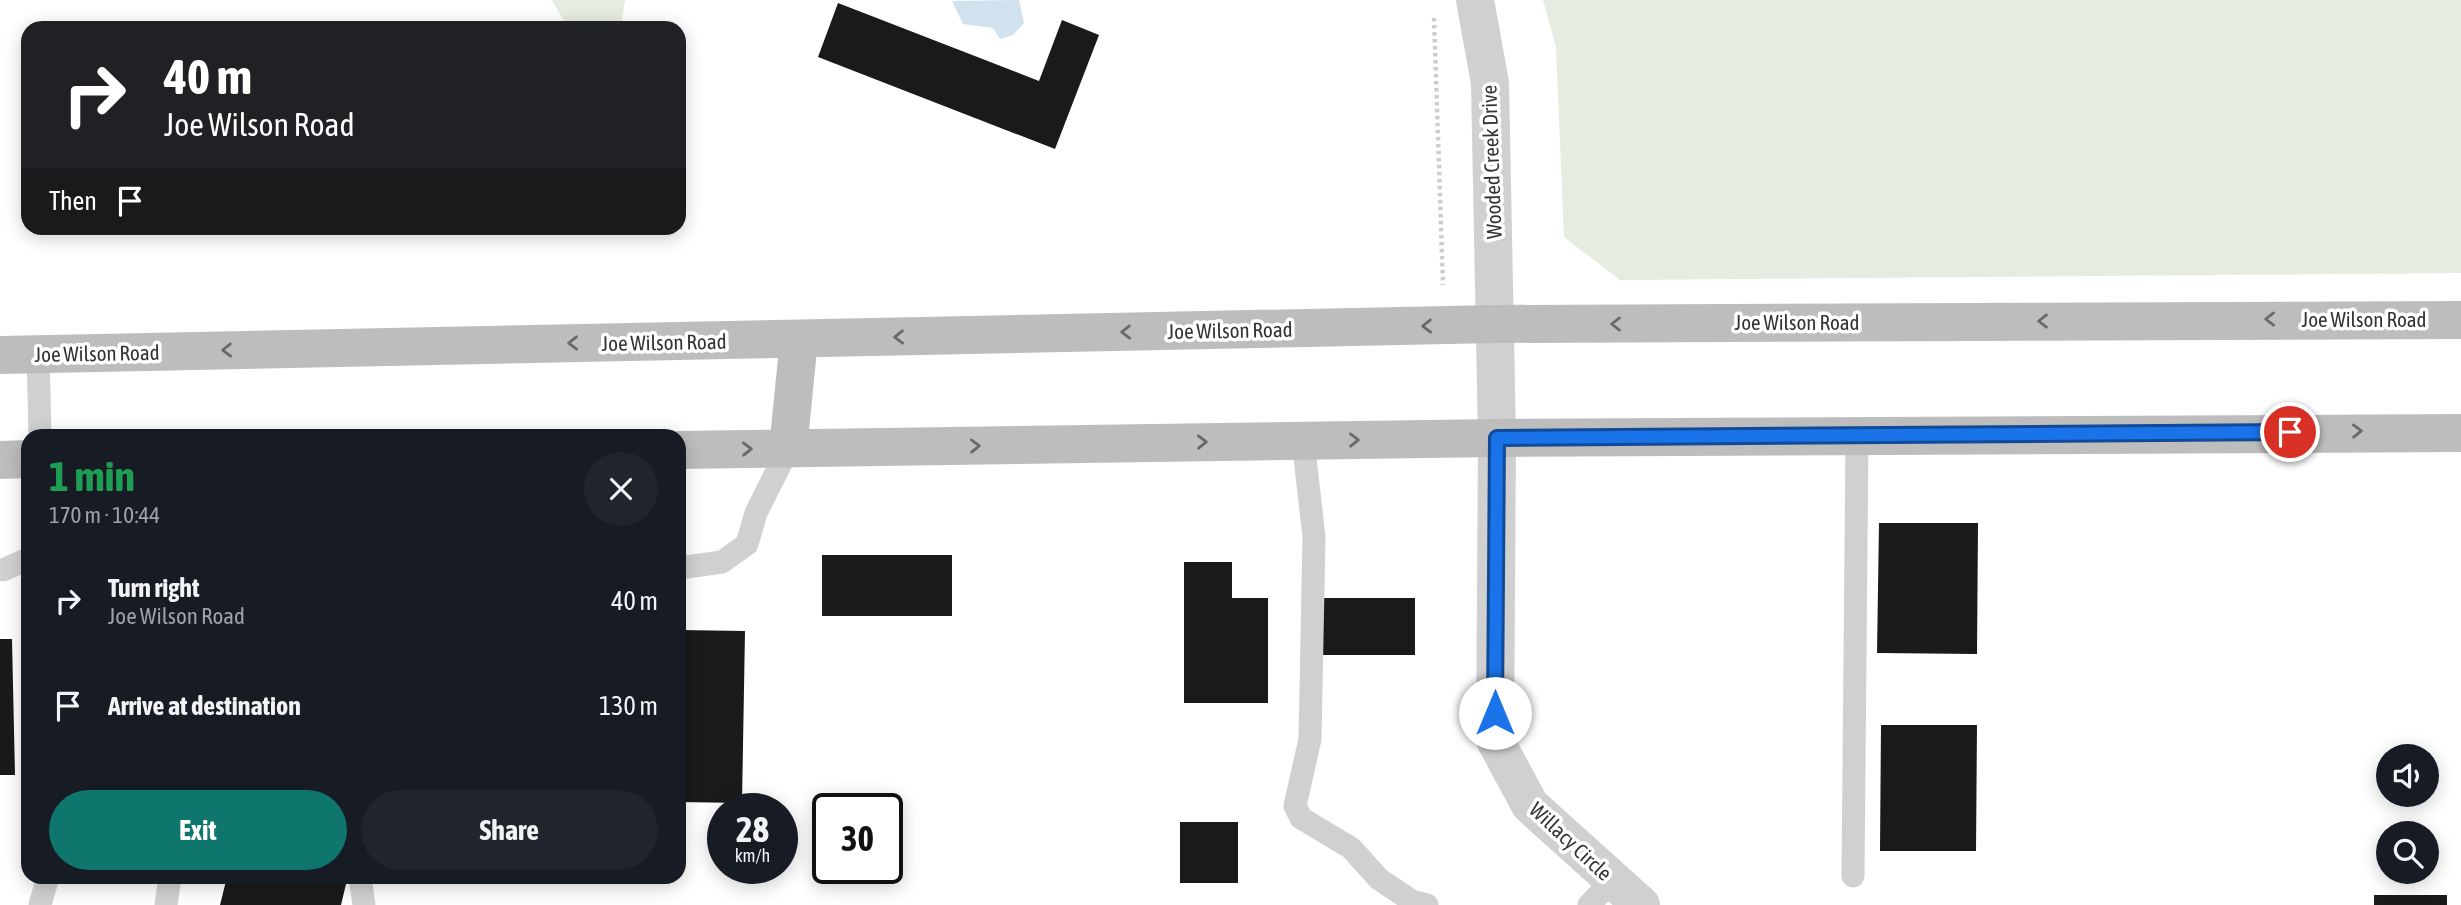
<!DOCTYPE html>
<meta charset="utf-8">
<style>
body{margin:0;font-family:"Asap Condensed",sans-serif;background:#20242c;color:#f1f3f6;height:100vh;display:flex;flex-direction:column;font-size:26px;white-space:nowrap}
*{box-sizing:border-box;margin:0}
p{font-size:23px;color:#9ea1a6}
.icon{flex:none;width:38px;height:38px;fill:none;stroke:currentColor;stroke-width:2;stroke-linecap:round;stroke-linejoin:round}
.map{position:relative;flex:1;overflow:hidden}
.panel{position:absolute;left:21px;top:429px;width:665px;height:455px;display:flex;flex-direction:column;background:#171b24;border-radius:21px;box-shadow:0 4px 18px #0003}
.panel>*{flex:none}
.hud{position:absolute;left:21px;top:21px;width:665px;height:214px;border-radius:21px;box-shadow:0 4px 18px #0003;background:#202124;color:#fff;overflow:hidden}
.buttons{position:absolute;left:2376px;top:744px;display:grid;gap:14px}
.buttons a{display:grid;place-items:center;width:63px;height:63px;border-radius:50%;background:#171b24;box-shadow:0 4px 18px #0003;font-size:35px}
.speed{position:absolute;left:707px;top:793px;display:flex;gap:14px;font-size:35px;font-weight:700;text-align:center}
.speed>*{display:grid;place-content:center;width:91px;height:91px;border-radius:50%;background:#171b24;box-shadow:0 4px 18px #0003;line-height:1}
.speed small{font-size:18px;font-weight:400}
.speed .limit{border:4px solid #111;border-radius:10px;background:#fff;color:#111}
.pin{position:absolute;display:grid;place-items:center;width:60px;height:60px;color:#fff;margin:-30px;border:4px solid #fff;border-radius:50%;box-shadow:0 2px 7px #0007}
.me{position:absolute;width:77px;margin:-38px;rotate:0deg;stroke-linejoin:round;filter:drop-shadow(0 0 5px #0008)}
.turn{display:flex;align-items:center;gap:24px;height:147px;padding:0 28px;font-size:32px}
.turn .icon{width:91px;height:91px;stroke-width:2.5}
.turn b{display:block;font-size:49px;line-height:60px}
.then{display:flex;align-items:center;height:66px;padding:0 28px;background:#0003;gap:14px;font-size:26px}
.round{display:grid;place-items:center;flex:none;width:74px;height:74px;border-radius:37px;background:#20242c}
.headline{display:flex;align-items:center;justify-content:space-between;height:119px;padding:0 28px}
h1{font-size:42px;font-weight:700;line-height:52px;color:#1e9e55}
.action{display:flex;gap:14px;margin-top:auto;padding:14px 28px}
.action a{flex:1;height:80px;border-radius:42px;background:#0f766e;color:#fff;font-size:28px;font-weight:700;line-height:80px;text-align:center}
.action a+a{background:#20242c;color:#f1f3f6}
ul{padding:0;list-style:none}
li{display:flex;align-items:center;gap:21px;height:105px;padding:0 28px}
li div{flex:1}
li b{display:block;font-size:26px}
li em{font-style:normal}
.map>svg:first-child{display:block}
.green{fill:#e6ecdf}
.water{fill:#cfe2ee}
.building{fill:#1a1a1a}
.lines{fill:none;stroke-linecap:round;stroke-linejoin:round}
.path{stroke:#cdcdcd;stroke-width:4.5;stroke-dasharray:3.5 3.5;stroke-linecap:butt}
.lane{stroke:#d0d0d0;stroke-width:23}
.street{stroke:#d0d0d0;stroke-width:38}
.secondary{stroke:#bdbdbd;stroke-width:38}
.oneway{stroke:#6a6a6a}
.route-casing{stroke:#114b97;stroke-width:18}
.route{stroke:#1a73e8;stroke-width:12}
.labels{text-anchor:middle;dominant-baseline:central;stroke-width:7;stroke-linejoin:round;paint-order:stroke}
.street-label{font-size:21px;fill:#333;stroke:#fff}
</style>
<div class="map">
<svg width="2461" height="905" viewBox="0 0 2461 905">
<rect width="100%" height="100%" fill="#fff"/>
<path class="green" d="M552 0H625L622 21 605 28H568Z
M1543 0H2461V273L1620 280 1564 237 1556 47Z"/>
<path class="water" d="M1019 0 1024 23 1013 35 1000 39 993 28 963 24 952 1Z"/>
<path class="building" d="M838 3 1039 81 1062 20 1099 35 1055 149 818 57Z
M1879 523H1978L1977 654 1877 653Z
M822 555H952V616H822Z
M1184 562H1232V598H1268V703H1184Z
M1322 598H1415V655H1322Z
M679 630 745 631 742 803 679 802Z
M0 639H12L15 775H0Z
M1881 725H1977L1976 851H1880Z
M1180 822H1238V883H1180Z
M227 877H309L346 884 341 905H220Z
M2374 895H2447V905H2374Z"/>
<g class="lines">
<path class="path" d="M1434 18 1443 285"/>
<path class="lane" d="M38 354 40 436
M1303 440 1314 537 1310 739 1295 806 1301 818 1351 848 1379 879 1412 901 1427 905
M679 568 722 562 747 544 756 513 788 449
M3 570 28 559
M1853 876 1857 437
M360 877 364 905
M40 905 48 877
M166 905 170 877
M1589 905 1613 880"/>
<path class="street" d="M1475 0 1490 83 1497 438 1495 740 1530 805 1641 905"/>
<path class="secondary" d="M0 355 1495 324 2461 320
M788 449 799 339
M679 450 1497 438 2461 433
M0 460 28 459"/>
</g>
<defs><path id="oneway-chevron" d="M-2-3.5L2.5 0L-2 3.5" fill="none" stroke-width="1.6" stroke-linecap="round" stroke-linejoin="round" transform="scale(1.75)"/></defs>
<g class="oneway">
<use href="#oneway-chevron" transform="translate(2270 319) rotate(180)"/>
<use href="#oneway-chevron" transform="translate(2043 321) rotate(180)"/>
<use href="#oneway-chevron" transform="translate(1616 324) rotate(180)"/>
<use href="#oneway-chevron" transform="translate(1427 326) rotate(179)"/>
<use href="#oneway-chevron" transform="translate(1126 332) rotate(179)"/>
<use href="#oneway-chevron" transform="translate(899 337) rotate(179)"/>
<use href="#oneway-chevron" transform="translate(573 343) rotate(179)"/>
<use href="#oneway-chevron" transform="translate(227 350) rotate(179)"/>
<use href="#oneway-chevron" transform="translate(2357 431) rotate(-1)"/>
<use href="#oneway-chevron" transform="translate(1354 440) rotate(-1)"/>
<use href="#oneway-chevron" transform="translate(1202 442) rotate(-1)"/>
<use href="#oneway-chevron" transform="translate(975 446) rotate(-1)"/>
<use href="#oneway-chevron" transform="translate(747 449) rotate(-1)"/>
</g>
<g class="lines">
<defs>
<path id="route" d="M1495 713 1497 438 2290 432"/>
</defs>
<use href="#route" class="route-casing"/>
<use href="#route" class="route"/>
</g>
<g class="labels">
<g class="street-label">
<text transform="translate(1491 162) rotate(-92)">Wooded Creek Drive</text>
<text x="2364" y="319">Joe Wilson Road</text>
<text x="1797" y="322">Joe Wilson Road</text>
<text transform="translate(1230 330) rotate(-1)">Joe Wilson Road</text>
<text transform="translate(664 342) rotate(-1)">Joe Wilson Road</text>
<text transform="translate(97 353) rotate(-1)">Joe Wilson Road</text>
<text transform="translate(1571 841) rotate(43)">Willacy Circle</text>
</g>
</g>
</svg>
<div class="buttons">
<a><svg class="icon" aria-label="sound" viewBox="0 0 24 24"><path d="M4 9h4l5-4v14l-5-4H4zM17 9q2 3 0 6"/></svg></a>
<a><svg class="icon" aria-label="search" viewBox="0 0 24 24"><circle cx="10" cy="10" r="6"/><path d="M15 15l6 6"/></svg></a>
</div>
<div class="speed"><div>28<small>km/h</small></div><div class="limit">30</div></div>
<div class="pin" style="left:2290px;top:432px;background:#d93025"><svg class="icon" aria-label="arrive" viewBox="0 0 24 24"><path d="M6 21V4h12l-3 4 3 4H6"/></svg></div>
<svg class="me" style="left:1495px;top:713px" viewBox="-20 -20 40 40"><circle r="19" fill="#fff"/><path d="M0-13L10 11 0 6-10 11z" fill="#1a73e8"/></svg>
<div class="hud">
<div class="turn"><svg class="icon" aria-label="right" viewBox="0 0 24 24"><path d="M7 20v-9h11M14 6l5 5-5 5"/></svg><div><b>40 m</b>Joe Wilson Road</div></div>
<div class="then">Then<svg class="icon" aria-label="arrive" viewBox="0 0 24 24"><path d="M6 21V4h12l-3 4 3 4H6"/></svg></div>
</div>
<section class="panel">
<div class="headline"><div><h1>1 min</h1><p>170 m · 10:44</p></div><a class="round"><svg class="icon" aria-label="close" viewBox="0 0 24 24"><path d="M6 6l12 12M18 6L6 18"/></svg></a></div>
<ul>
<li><svg class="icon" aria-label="right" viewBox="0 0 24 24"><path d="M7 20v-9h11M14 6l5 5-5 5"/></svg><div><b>Turn right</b><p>Joe Wilson Road</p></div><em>40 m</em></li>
<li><svg class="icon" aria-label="arrive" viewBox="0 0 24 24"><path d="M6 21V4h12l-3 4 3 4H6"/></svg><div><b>Arrive at destination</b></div><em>130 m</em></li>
</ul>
<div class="action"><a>Exit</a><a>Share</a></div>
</section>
</div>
